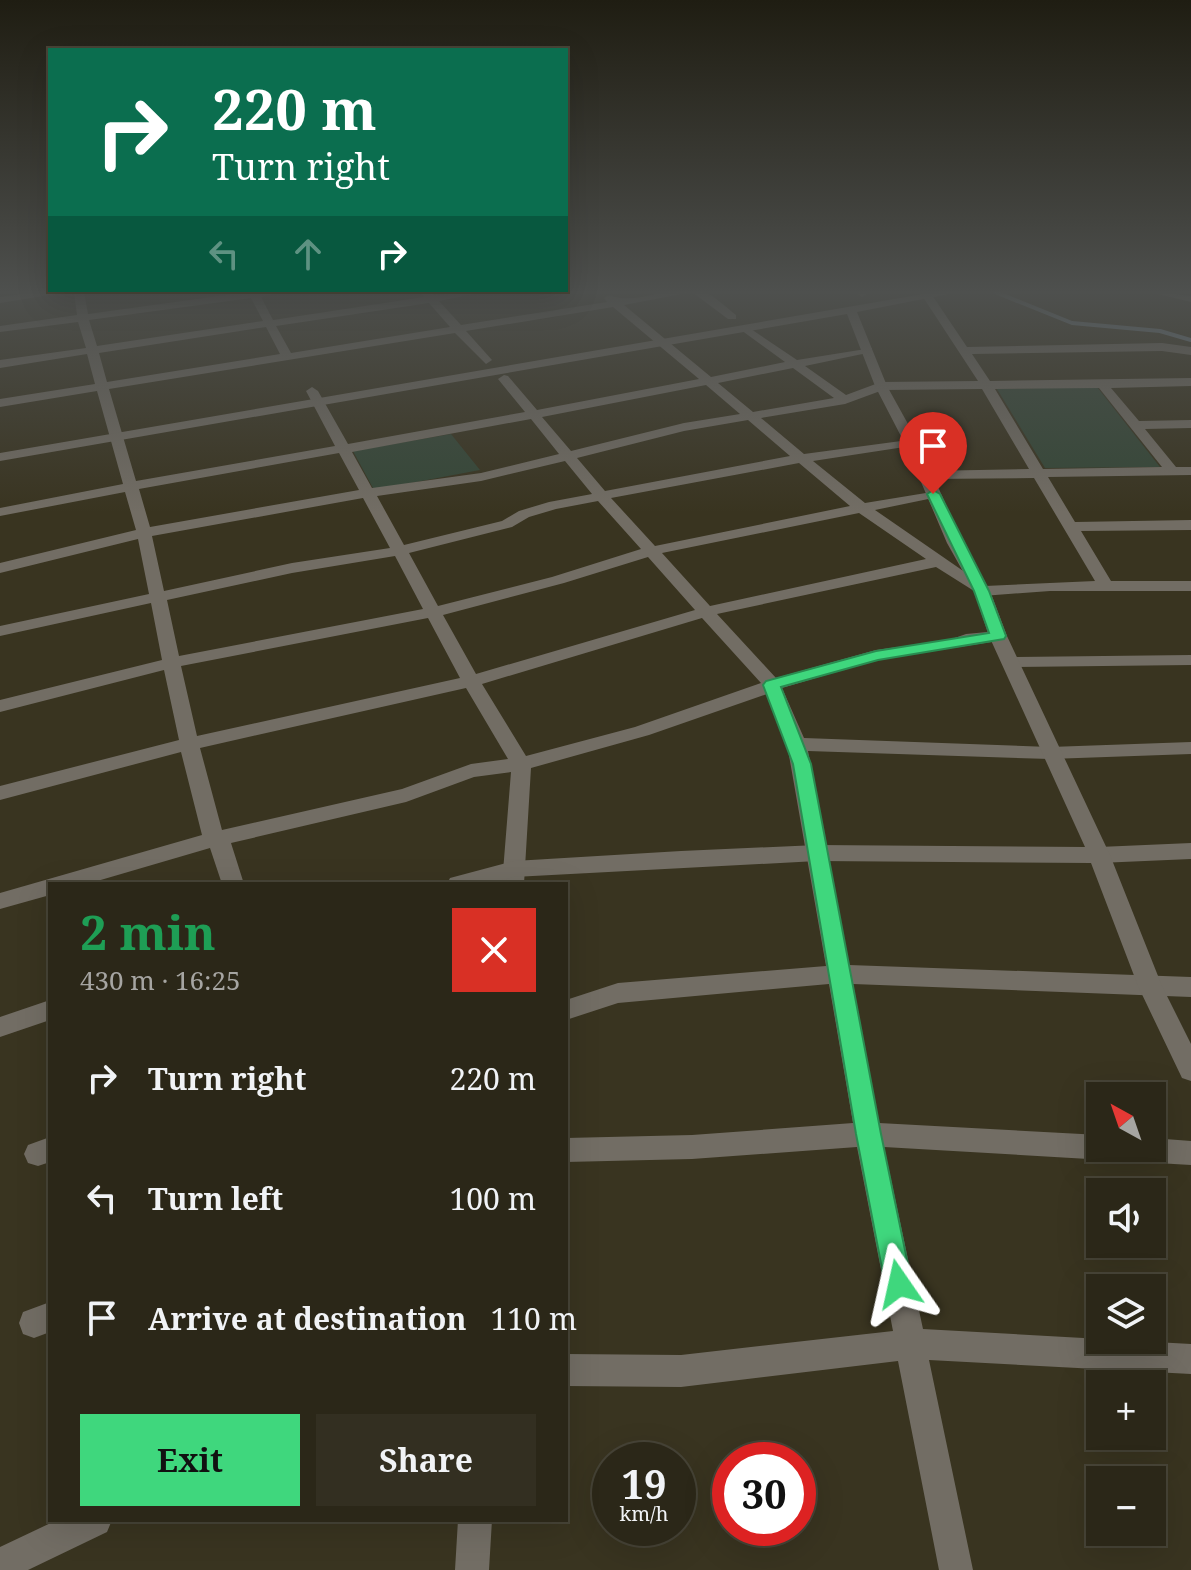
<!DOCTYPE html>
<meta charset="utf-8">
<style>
body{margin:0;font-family:"Noto Serif",serif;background:#332f21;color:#f1f3f6;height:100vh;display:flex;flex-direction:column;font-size:30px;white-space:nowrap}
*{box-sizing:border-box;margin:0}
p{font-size:26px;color:#a6a5a2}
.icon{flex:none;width:44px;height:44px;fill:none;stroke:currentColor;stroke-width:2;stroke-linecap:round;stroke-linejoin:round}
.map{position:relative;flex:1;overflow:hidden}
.details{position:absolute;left:48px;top:882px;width:520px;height:640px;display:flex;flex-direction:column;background:#2b2718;border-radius:0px;box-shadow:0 8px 32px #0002,0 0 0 2px #474437}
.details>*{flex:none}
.hud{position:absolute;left:48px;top:48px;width:520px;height:244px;border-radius:0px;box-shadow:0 8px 32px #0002,0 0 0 2px #474437;background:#0b6e4f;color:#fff;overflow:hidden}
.needle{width:52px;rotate:320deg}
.fabs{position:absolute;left:1086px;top:1082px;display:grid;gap:16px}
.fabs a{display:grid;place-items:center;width:80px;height:80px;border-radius:0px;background:#2b2718;box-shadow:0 8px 32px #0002,0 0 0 2px #474437;font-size:40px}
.speed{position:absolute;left:592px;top:1442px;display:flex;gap:16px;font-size:40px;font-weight:700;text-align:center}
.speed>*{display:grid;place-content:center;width:104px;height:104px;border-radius:50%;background:#2b2718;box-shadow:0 8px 32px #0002,0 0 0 2px #474437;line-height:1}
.speed small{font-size:20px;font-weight:400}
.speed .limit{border:12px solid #d22;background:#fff;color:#111}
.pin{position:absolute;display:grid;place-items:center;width:68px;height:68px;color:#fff;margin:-82px -34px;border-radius:50% 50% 50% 0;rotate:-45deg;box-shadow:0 0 8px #0007}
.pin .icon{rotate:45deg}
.me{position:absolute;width:88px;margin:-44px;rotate:349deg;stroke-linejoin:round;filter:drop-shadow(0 0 6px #0008)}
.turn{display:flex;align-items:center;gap:28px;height:168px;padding:0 32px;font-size:36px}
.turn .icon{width:104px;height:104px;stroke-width:2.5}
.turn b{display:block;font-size:56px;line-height:68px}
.lanes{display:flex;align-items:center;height:76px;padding:0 32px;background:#0003;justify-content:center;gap:40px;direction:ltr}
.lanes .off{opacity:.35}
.round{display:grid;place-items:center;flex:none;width:84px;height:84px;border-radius:0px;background:#332f21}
.overview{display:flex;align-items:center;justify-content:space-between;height:136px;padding:0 32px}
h1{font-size:48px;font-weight:700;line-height:60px;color:#1e9e55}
.cta{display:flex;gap:16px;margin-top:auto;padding:16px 32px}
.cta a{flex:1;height:92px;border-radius:0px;background:#3fd77d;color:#111;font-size:32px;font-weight:700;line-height:92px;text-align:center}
.cta a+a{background:#332f21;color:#f1f3f6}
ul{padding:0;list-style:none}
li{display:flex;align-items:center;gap:24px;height:120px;padding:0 32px}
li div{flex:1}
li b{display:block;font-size:30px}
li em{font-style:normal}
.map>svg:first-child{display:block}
.green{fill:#354737}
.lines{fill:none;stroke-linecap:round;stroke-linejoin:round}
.stream{stroke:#768896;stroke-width:4}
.minor{fill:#726d64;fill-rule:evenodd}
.tertiary{fill:#726d64;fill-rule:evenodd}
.route{fill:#3fd77d;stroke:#298c51;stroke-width:2}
</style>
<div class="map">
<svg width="1191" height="1570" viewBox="0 0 1191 1570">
<rect width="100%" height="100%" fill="#393420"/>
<path class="green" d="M1097 387 1160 467 1045 468 997 389Z
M451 434 480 470 374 490 353 451Z"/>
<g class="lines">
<path class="stream" d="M995 292 1072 323 1160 331 1191 340"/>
<path class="minor" d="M38 292H68L0 303V297Z
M74 292H84L88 314 248 292H280L261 297 273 320 424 297 420 292H431L434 295 483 292 439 301 461 325 607 302 604 298 609 295C637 307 674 282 704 292 715 296 727 308 736 315V319H728L692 292 624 305 711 377 785 362 741 330 739 328 745 325 797 360 872 348V352L805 366 846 395 881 382 978 381 923 297 928 294 932 295 967 347 1162 343 1191 347V355L1162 351 972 354 990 381 1191 378V386L1111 388 1139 421 1191 420V428L1145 429 1176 467H1191V475L1048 477 1075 522 1191 520V530L1081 531 1111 581H1191V591H1050L982 596 936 567 717 614 776 678 876 650 949 640 966 634 998 631 1007 636 1004 640 876 660 782 688 804 738 1050 747 1191 742V754L1050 759 808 751 849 965 1191 977V997L853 984 879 1123 1100 1135V1148H1152V1138L1191 1141V1165L884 1147 923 1329 1191 1344V1374L929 1360 973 1570H939L898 1361 681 1387 566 1386V1354L681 1355 893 1331 857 1147 692 1159 566 1162V1138L692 1135 853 1123 829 984 618 1003 566 1020V1000L618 983 826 966 787 744 767 694 649 735 531 768 524 884H502L511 772 474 777 406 802 231 843 244 884H222L210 848 87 884H50V895L0 909V893L202 835 181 752 0 800V786L179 740 164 670 0 712V700L162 660 151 603 0 636V626L149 594 138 539 0 573V563L136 530 125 492 0 516V508L123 484 97 391 0 407V399L95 384 87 354 0 368V360L86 348 78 322 0 332V326L77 315ZM251 298 263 321 97 346 89 320ZM429 303 450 327 291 353 276 326ZM613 307 699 379 537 410 508 376 504 375 498 379 525 412 348 444 318 391 312 387 306 391 335 446 136 481 109 389 455 333 486 364 492 360 466 331ZM266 327 280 354 107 382 99 353ZM793 368 834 398 753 412 718 383ZM706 385 740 414 684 423 571 451 542 417ZM1099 388 1162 467 1043 469 995 389ZM982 389 1029 469 926 471 919 475 926 479 1034 478 1095 581 985 586 875 510 938 497V491L865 503 813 461 911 446 918 442 916 439 804 454 761 418 845 404 883 390ZM531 419 559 454 481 473 372 488 352 452ZM748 420 790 456 605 491 577 458 684 431ZM339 453 359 490 150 527 139 489ZM565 461 592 494 549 502 519 511 502 521 404 545 377 496 481 481ZM799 463 850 506 655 546 611 498ZM363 498 390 548 292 563 164 591 152 536ZM598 501 641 549 552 577 438 606 409 553 512 527 529 517 556 509ZM859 513 926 559 710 606 662 553ZM395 556 423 609 179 656 167 600 292 573ZM648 557 695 610 476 674 443 615 564 583ZM428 618 460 678 197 736 181 666ZM702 618 761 683 635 727 526 756 482 684ZM466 688 508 759 471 764 402 789 222 830 200 748Z
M855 292H866L867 294 862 297Z
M1157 292 1191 296V302L1158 294Z
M1191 655V665L1011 667 1002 662 1011 657Z
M1191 843V859L1099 863 1091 860 1088 855 1091 850 1099 847Z
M50 1137V1162L38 1166 28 1163 24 1154 28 1145Z
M50 1302V1332L34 1338 23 1334 19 1323 23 1312Z
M57 1520H112L107 1532 28 1570H0V1547Z
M458 1520H492L489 1570H455Z"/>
<path class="tertiary" d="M935 292H959L857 312 887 386 918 442 963 543 990 591 1007 636 1110 855 1162 986 1191 1044V1081L1182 1078 1138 986 1091 863 817 861 514 877 488 884H447L450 878 514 861 681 851 817 845 1085 847 989 636 974 591 947 543 904 442 875 386 847 314 0 461V453Z
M50 1000V1020L0 1037V1017Z"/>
</g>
<linearGradient id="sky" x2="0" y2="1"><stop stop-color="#1f1d12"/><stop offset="0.57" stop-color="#4e504e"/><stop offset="1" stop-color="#4e504e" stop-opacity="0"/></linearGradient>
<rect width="1191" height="512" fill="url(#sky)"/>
<path class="route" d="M933 490 940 494 989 591 1006 636 1004 639 878 660 781 687 811 764 881 1134 912 1284 908 1293 899 1297 889 1293 885 1284 856 1134 793 764 763 685 766 681 876 651 989 633 974 591 927 494Z"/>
</svg>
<div class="fabs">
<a><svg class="needle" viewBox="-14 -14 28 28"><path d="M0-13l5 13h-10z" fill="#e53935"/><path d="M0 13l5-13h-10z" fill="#a6a5a2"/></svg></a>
<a><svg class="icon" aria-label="sound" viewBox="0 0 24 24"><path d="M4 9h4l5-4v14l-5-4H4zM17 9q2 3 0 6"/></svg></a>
<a><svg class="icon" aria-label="layers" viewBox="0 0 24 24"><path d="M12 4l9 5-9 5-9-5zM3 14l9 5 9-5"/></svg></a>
<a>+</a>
<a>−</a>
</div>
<div class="speed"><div>19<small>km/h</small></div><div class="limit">30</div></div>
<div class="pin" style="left:933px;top:494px;background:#d93025"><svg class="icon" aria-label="arrive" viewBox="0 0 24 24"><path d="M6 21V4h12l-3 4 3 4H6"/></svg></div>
<svg class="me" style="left:899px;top:1284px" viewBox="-20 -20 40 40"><path d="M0-17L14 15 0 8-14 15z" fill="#3fd77d" stroke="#fff" stroke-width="4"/></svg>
<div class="hud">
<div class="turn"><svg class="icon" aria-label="right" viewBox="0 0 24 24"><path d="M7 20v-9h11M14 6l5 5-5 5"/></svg><div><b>220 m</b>Turn right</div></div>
<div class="lanes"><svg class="icon off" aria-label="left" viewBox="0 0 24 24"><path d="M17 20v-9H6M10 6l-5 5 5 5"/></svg><svg class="icon off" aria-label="ahead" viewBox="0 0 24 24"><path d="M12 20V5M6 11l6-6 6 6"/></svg><svg class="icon" aria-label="right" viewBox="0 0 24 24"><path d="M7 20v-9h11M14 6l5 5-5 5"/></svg></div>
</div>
<section class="details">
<div class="overview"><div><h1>2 min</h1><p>430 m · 16:25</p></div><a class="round" style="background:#d93025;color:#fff"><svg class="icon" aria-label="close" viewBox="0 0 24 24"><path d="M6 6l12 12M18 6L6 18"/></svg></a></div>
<ul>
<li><svg class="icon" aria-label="right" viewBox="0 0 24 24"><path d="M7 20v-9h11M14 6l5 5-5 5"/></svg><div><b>Turn right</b></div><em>220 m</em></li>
<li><svg class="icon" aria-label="left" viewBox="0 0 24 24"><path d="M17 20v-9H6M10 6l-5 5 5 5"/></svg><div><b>Turn left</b></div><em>100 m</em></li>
<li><svg class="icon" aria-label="arrive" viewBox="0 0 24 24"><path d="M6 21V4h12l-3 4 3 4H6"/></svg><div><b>Arrive at destination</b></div><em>110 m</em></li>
</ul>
<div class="cta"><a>Exit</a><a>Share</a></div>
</section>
</div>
